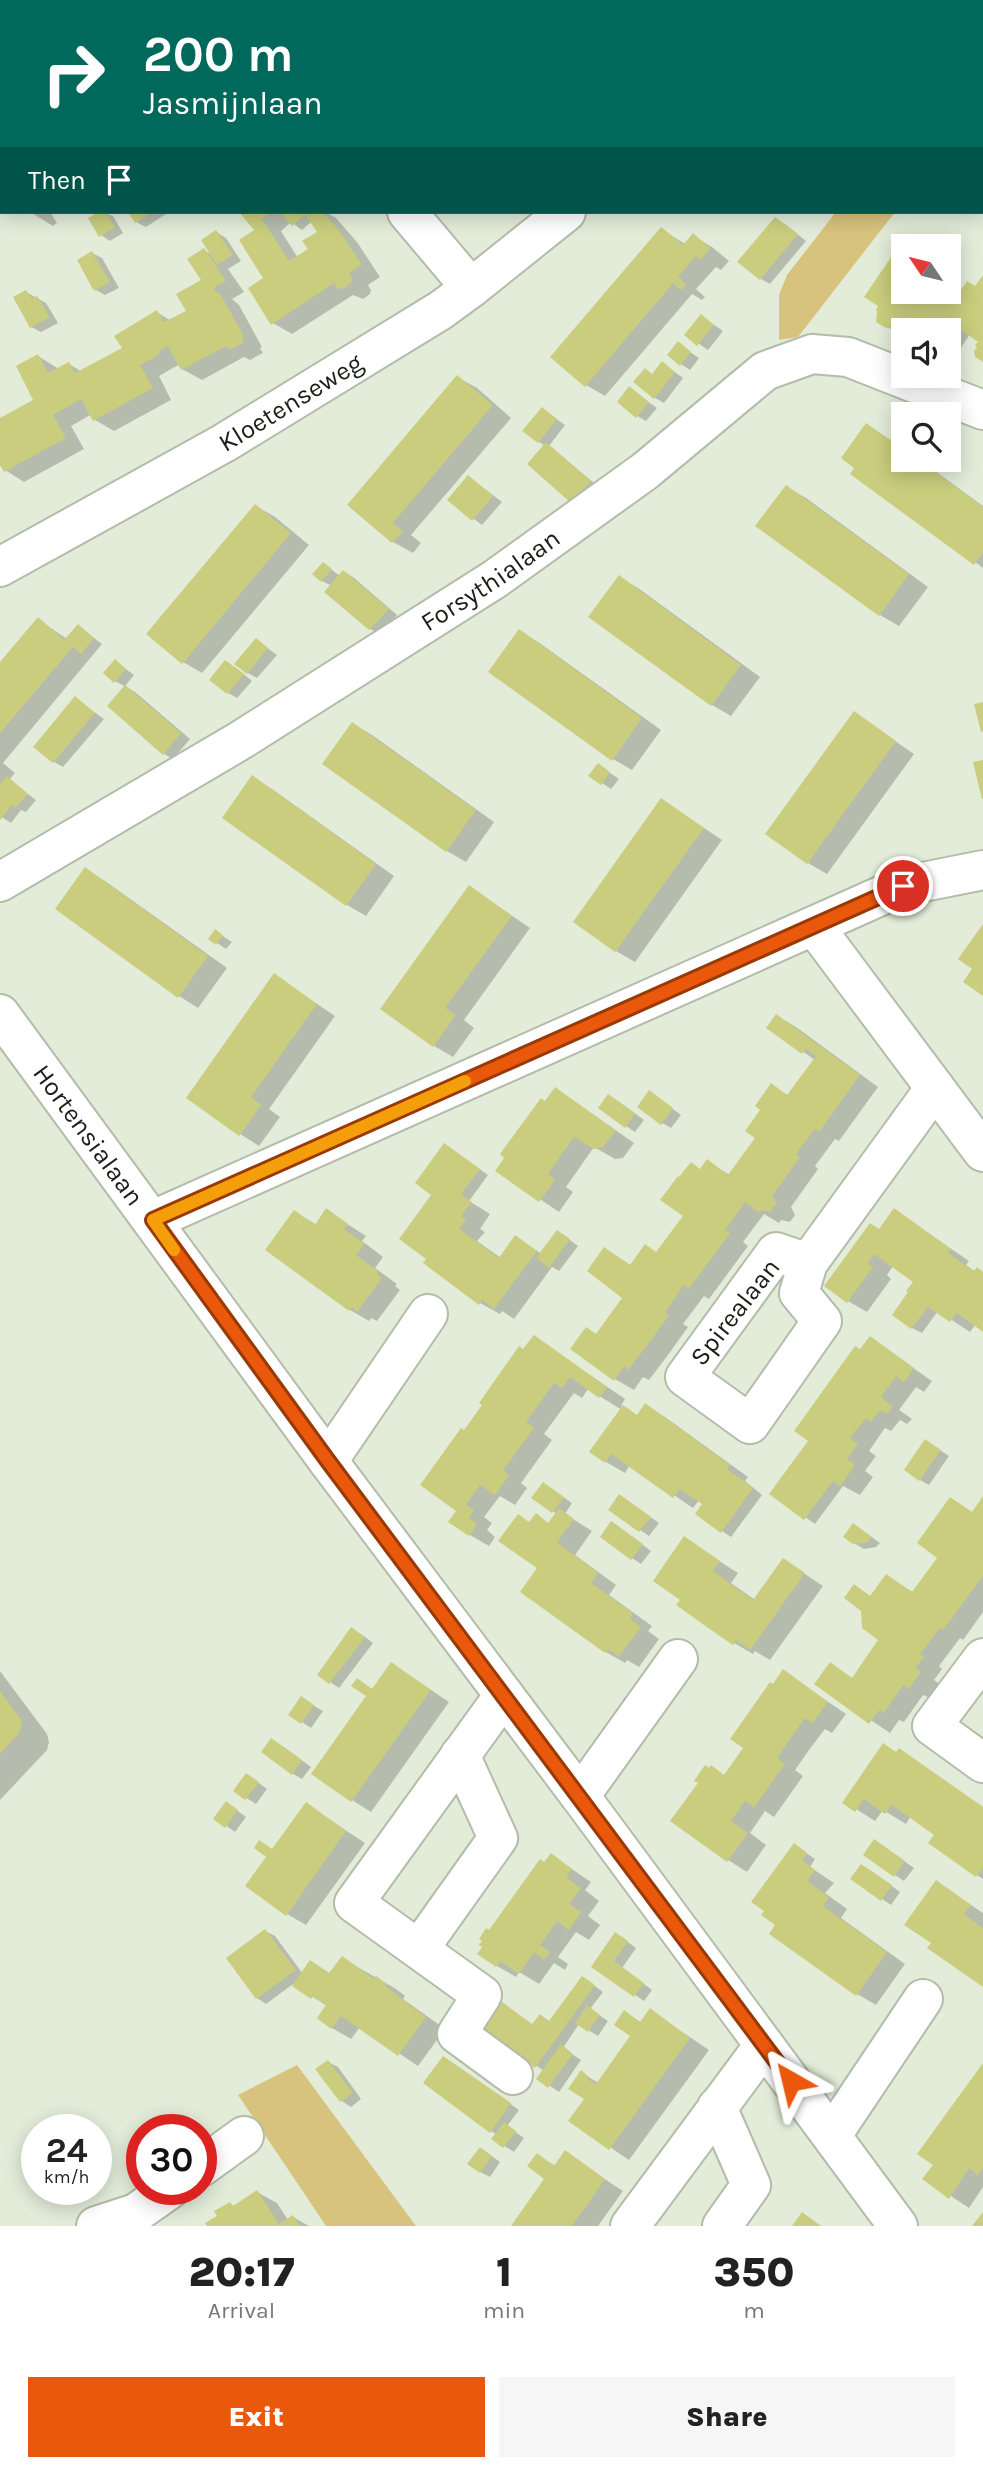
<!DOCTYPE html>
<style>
body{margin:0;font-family:Karla,sans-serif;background:#f6f6f6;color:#222;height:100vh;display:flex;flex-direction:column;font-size:26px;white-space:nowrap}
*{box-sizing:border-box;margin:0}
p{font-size:23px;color:#767676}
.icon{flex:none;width:38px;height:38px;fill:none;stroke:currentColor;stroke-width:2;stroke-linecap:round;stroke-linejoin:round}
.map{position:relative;height:2226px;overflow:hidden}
.sheet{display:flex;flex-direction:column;background:#fff;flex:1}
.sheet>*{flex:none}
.top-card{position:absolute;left:0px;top:0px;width:984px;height:214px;box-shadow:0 4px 18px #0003;background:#00695c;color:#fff;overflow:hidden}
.needle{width:46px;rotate:305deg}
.controls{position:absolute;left:891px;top:234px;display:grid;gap:14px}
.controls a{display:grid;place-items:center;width:70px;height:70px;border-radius:0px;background:#fff;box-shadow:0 4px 18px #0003;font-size:35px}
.speed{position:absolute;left:21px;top:2114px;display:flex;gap:14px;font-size:35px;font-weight:700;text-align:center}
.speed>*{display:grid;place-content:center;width:91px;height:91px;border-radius:50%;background:#fff;box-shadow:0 4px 18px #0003;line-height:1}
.speed small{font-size:18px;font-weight:400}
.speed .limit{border:10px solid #d22;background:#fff;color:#111}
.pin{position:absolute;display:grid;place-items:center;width:60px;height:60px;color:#fff;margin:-30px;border:4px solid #fff;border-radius:50%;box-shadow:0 2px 7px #0007}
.me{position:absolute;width:77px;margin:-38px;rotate:323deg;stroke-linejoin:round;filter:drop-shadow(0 0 5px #0008)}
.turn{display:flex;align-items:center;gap:24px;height:147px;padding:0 28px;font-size:32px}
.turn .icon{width:91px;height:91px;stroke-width:2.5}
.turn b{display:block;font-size:49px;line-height:60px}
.then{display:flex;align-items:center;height:66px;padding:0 28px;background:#0003;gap:14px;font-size:26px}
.eta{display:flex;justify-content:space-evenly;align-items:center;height:119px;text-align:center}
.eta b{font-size:42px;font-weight:800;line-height:49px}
.button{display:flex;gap:14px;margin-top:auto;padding:14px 28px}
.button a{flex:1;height:80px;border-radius:0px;background:#ea580c;color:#fff;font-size:28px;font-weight:800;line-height:80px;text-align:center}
.button a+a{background:#f6f6f6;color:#222}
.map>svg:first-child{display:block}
.green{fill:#d8c37e}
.shadow{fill:#0003;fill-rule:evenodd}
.building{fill:#c9cd7d}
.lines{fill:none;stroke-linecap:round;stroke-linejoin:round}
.minor-casing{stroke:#b2bca9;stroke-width:42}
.major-casing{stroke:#b2bca9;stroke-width:42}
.minor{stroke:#fff;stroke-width:38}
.major{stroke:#fff;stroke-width:38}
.route-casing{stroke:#983908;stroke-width:18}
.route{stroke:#ea580c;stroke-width:12}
.slow{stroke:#f59e0b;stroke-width:12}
.labels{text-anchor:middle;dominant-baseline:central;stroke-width:7;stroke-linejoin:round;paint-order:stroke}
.street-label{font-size:26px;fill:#1c1f18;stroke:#fff}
</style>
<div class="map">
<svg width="983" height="2226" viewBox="0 0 983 2226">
<rect width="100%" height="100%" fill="#e3ecd9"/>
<path class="green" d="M836 212H895L798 337 779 340V295L787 275Z
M297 2065 416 2226H326L238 2095Z"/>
<path class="shadow" d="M340 0H401L402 2H338Z
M561 0H665L664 2Z
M2 116V193L0 194V117Z
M30 212H50L57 223 53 226Z
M102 212 113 216 123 233 110 241 101 235 90 219Z
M130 212H169L146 227 136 222Z
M241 212H325L336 218 357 242 380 277 368 285 371 290 370 294 363 299 353 295 292 334 273 323 257 231ZM312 221 319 233 310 250 298 258 281 231 291 222 302 230Z
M785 224 806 241 770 284 761 279Z
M661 229 685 244 693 236 712 247 729 261 721 270 716 267 696 289 705 297 702 300 692 294 605 396 586 385Z
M216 232 226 238 241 261 228 269 244 292 232 299 239 305 262 347 260 348 263 353 250 360 244 357 202 380 182 369 180 364 159 376 171 400 114 431 95 420 92 414 71 426 84 449 24 482 5 470 0 463V420L36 400 38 356 59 369 69 364 82 372 124 349 157 312 171 321 188 311 203 280 204 250 212 255Z
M903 252V292H938L953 303 975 288 983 278V360L980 341 970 334 953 360 948 357V331H903V336L887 327Z
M92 253 102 258 119 288 105 295 96 290Z
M26 292 46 303 58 323 41 332 31 327Z
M701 316 723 331 708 350 686 335Z
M678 344 699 358 690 370 681 364Z
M662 363 683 378 664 403 655 398 654 375Z
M457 377 477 388 511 418 411 535 421 543 413 553 393 542 349 505Z
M630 389 657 408 646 421 637 416Z
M542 409 565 425 549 446 599 487 582 507 544 445 539 442Z
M867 425 903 448V460H920L983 506V568L856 468Z
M948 426 961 435 954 445 948 442Z
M469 477 502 502 482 525 449 500Z
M787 487 806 498 928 587 899 626 880 615Z
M256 506 275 517 309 545 202 673 183 662Z
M324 564 340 576 344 572 353 577 397 615 380 634 370 629 332 586 322 581Z
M619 577 638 588 760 677 731 716 712 705Z
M39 620 67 639 78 626 102 644 3 763 15 773 9 780 36 800 26 812 21 810 11 823 0 816V665Z
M519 631 538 642 661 730 632 770 613 759Z
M256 640 277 655 257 678 248 673Z
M116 662 134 675 125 686 135 692 190 739 173 759 164 754 126 687 115 681Z
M235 667 252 681 237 698 228 693Z
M76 699 104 719 63 767 54 762Z
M854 713 914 754 827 874 808 863Z
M353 724 372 735 494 822 466 862 447 851Z
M607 771 619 779 611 789 602 783Z
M253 778 272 789 394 876 366 916 347 905Z
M662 800 722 840 635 962 616 951Z
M85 870 105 881 227 968 198 1008 179 996 57 909Z
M470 887 530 928 464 1020 474 1028 453 1057 434 1046Z
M215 931 232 942 226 949 217 943Z
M274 975 335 1016 269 1109 280 1117 259 1146 240 1134Z
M777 1016 796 1027 878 1087 839 1141 835 1139 815 1166 818 1169 791 1207 795 1215 790 1222 781 1220 779 1223 764 1214 743 1242 748 1246 709 1299 704 1296 683 1324 688 1327 668 1355 649 1380 643 1377 634 1390 615 1379 597 1335 625 1297 605 1249 632 1266 657 1253 685 1216 701 1170 707 1162 730 1175 758 1138 762 1109 771 1086 789 1096 815 1060 769 1028Z
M555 1089 574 1101 634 1143 623 1158 615 1159 594 1147 566 1187 573 1192 559 1212 497 1170Z
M658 1098 681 1115 671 1128 662 1123Z
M618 1101 644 1120 635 1132 626 1126Z
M454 1151 488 1175 469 1201 490 1214 480 1229 485 1232 477 1241 501 1258 516 1238 542 1254 567 1238 578 1246 559 1271 552 1267 514 1319 502 1311 500 1314 480 1303 426 1263 434 1195Z
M894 1210 969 1261 966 1265 976 1272 983 1273V1330L975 1325 970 1332 938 1311 922 1333 912 1328 894 1315 915 1282 893 1266 887 1275 891 1279 867 1312 848 1301 880 1231Z
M327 1211 366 1236 362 1241 383 1257 375 1268 397 1284 395 1286 400 1290 377 1321 371 1318 369 1321 350 1310 268 1249 295 1212 317 1225Z
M534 1337 625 1399 621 1406 638 1416 646 1406 665 1417 748 1477 745 1481 762 1495 731 1537 722 1531 704 1504 699 1500 693 1508 630 1465 625 1473 606 1462 622 1410 588 1389 582 1398 574 1393 544 1434 552 1440 521 1483 527 1488 515 1505 500 1496 484 1517 492 1523 487 1530 495 1537 489 1546 470 1535 458 1511 464 1432Z
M870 1338 932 1381 924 1392 916 1387 899 1410 912 1419 907 1424 900 1420 891 1431 885 1428 869 1451 876 1456 865 1471 873 1477 860 1495 843 1486 815 1524 772 1494 811 1440 861 1351Z
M935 1447 949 1456 929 1485 920 1480Z
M553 1490 572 1503 565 1514 592 1531 575 1555 616 1585 609 1595 652 1626 648 1631 659 1639 639 1667 627 1660 625 1663 606 1652 540 1568 530 1524 545 1521 550 1525 557 1514 534 1498Z
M951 1499 973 1513 983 1499V1612L963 1640 960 1638 939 1666 942 1669 934 1680 940 1684 930 1698 923 1695 904 1722 899 1720 890 1733 817 1684 830 1665 854 1679 881 1640 863 1610 854 1586 872 1597 887 1576 914 1593 939 1557Z
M629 1502 659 1523 649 1536 611 1510Z
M621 1529 651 1551 641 1564 632 1558Z
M863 1531 880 1543 876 1547 864 1549 854 1543Z
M708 1554 738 1573 731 1583 755 1600 784 1560 823 1586 770 1660 755 1651 753 1654 734 1643 679 1604Z
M361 1634 373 1643 339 1688 330 1682Z
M392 1664 449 1702 371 1812 352 1800 369 1696 357 1680 374 1690Z
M0 1671 47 1734 49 1742 47 1750 0 1800Z
M784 1672 846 1714 832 1733 825 1729 809 1750 795 1770 803 1776 774 1817 765 1811 750 1833 766 1845 747 1872 728 1860 710 1770 711 1768 726 1776 745 1748 773 1686Z
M311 1704 323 1711 311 1728 302 1722Z
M281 1745 311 1767 302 1779 293 1774Z
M899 1750 983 1807V1879L930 1843 936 1834 911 1816 906 1824 883 1810 875 1821 845 1802Z
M256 1781 267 1789 256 1804 235 1791Z
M306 1804 365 1843 306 1925 287 1914 268 1856Z
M235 1809 246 1817 235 1832 215 1818Z
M884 1847 914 1868 904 1881 865 1855Z
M803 1851 815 1859 810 1867 834 1883 825 1893 847 1909 841 1918 905 1964 876 2005 857 1994 777 1925Z
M551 1855 591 1882 585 1890 599 1901 588 1916 600 1925 589 1940 576 1932 558 1957 568 1964 565 1970 554 1963 539 1984 519 1972 516 1977 497 1966 490 1932Z
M871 1871 900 1892 891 1905 852 1879Z
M959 1897 983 1913V1985Z
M265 1931 275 1936 303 1974 311 1962 331 1974 342 1958 396 1989 405 1996 403 1999 445 2029 418 2066 360 2027 351 2039 332 2028 319 2018 327 2006 293 1984 266 2004 257 1998Z
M625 1940 636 1948 622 1968 652 1990 644 2001 593 1966Z
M592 1984 603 1992 590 2009 608 2021 598 2036 579 2024 563 2048 581 2060 559 2092 538 2078 544 2071 484 2029 533 2025 549 2021Z
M651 2011 709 2050 629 2160 571 2121 587 2099 581 2073 599 2083 632 2036 624 2012 642 2023Z
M328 2062 338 2067 361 2099 351 2107 342 2101 318 2069Z
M453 2063 519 2110 507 2126 524 2138 514 2152 493 2139 496 2134 491 2131Z
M983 2066V2187L969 2208 925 2179 935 2165Z
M565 2153 623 2191 598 2226H513L547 2178 537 2156 556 2166Z
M489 2154 500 2162 490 2177 480 2172Z
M257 2192 277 2203 288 2220 293 2217 309 2226H209L230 2204 234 2206Z"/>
<path class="building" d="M98 212H105L115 227 99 237 88 218Z
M128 212H152L135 223Z
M239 212H271L262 219 289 261 308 249 302 241 317 232 305 214 292 226 280 212H322L338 229 362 265 349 273 352 278 351 283 343 289 337 288 334 283 271 325 248 288 263 278 239 240 254 230Z
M775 217 798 234 760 280 737 262Z
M661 227 683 245 693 233 710 248 701 260 696 256 678 277 686 285 681 290 673 283 585 387 550 357Z
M216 230 233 255 217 265 201 240Z
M898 247 903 250V292H937L952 303 967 281 975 286 983 275V362L975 357 974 351 977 347 975 345 978 342 951 323 946 331H905L895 324 892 327 886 328 876 322 877 312 876 310 878 306 864 297Z
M204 248 226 281 213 288 217 293 219 292 244 336 242 337 244 342 230 350 226 346 181 370 168 346 158 352 160 354 155 357 140 365 153 388 93 421 81 399 53 415 66 438 4 472 0 465V418L33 400 16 366 38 354 48 373 69 362 75 373 122 348 114 336 157 310 164 322 186 311 176 294 201 280 187 259Z
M92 251 110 282 94 291 77 260Z
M26 290 32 299 37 296 50 317 30 328 13 297Z
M701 314 714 325 697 346 684 335Z
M678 341 691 352 680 366 667 355Z
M662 361 675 372 654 399 633 382 645 368 652 374Z
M457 375 493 405 393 523 403 531 392 543 347 505Z
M629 386 649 402 636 418 617 402Z
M542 407 557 419 538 443 522 431Z
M866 423 903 449V460H919L983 507V552L974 565 850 474 854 468 841 458Z
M546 442 591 481 571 503 527 464Z
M468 475 493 496 472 521 447 500Z
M786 485 909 574 879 616 755 526Z
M255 504 291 533 182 664 146 634Z
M323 562 332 569 321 582 312 574Z
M343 570 389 609 369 630 324 592Z
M619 575 741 665 711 706 588 617Z
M38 617 64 640 78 624 94 638 81 654 73 647 0 733V662Z
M519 629 642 718 612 761 488 672Z
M256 638 268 648 247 674 234 664Z
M115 659 126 669 114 683 103 673Z
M225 660 244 674 227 694 209 680Z
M125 685 181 733 163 755 107 706Z
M75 696 95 713 53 763 33 747Z
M983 702V731L981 732 974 704Z
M854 711 896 741 807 864 765 834Z
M352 722 476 810 446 852 322 764Z
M983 760V799H982L973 762Z
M598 763 610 772 601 785 588 776Z
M252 775 376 864 346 906 222 818Z
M7 776 28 794 15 808 12 805 0 820V784Z
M661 798 704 828 615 952 573 922Z
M85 867 208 956 178 998 55 909Z
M469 885 512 916 445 1008 456 1015 433 1047 380 1009Z
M983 924V996L963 982 972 969 958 959Z
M215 929 223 935 216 945 208 939Z
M274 973 317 1004 251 1097 261 1105 239 1136 186 1098Z
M776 1014 860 1075 819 1132 815 1129 796 1154 800 1157 772 1196 777 1203 770 1212 761 1210 759 1213 745 1202 725 1230 730 1233 689 1289 684 1285 665 1312 669 1315 649 1343 628 1370 624 1366 614 1381 570 1349 586 1327 596 1334 622 1298 587 1271 604 1247 630 1265 645 1244 656 1252 683 1216 660 1200 678 1176 679 1177 691 1162 700 1169 707 1159 728 1175 755 1138 745 1131 760 1110 755 1106 771 1083 787 1095 816 1056 806 1049 802 1054 766 1028Z
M555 1087 616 1131 603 1147 594 1149 574 1137 548 1174 555 1180 539 1202 495 1171 504 1158 500 1154 541 1098 545 1101Z
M649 1090 673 1108 661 1125 637 1107Z
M608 1094 635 1113 625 1128 598 1108Z
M444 1143 480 1169 461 1194 472 1202 461 1216 466 1220 459 1229 499 1258 515 1235 537 1251 494 1309 482 1300 479 1305 423 1263 426 1259 399 1239 431 1195 415 1183Z
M326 1208 348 1224 344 1229 365 1244 356 1255 378 1271 377 1274 382 1278 357 1312 352 1307 349 1311 265 1250 294 1210 315 1225Z
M894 1208 951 1249 948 1253 974 1271 977 1267 983 1272V1332L957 1313 950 1322 928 1307 911 1329 892 1315 908 1292 906 1291 913 1282 874 1254 868 1263 873 1267 847 1303 824 1286 870 1223 879 1229Z
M557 1230 570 1239 549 1268 536 1258Z
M534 1335 607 1387 599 1398 570 1377 562 1388 554 1383 526 1422 534 1428 503 1470 509 1475 495 1495 480 1485 466 1505 474 1510 469 1518 477 1524 469 1536 448 1522 456 1511 420 1485 461 1428 464 1430 482 1405 479 1403 519 1346 523 1349Z
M870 1336 914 1368 904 1382 896 1376 881 1397 893 1407 887 1414 880 1410 871 1422 866 1418 850 1438 858 1444 847 1459 855 1465 840 1486 833 1481 804 1520 769 1494 808 1441 794 1431 855 1346 860 1349Z
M645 1403 730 1465 727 1469 753 1488 721 1533 695 1514 702 1504 680 1489 673 1498 611 1454 605 1463 589 1452 623 1405 637 1415Z
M925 1439 941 1450 919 1481 904 1470Z
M543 1482 564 1497 552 1513 531 1498Z
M619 1494 651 1517 639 1532 608 1510Z
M983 1496V1576L943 1630 940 1628 920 1654 924 1657 915 1668 921 1672 909 1689 903 1685 884 1713 879 1710 869 1724 814 1684 830 1662 852 1678 878 1640 862 1628 861 1611 844 1598 854 1584 870 1596 886 1574 912 1592 937 1558 917 1543 950 1497 972 1512Z
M559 1508 574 1519 557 1542 598 1573 591 1583 633 1613 630 1619 641 1627 619 1657 608 1649 605 1653 520 1592 537 1568 498 1541 518 1514 529 1522 536 1513 548 1523Z
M611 1521 643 1544 631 1560 600 1537Z
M853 1523 872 1537 866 1543 853 1544 843 1537Z
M684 1536 720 1561 713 1571 753 1600 783 1558 805 1573 750 1650 736 1640 733 1645 704 1625 676 1605 680 1600 653 1581Z
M351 1627 365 1637 329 1684 317 1675Z
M391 1662 431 1690 351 1802 311 1774 366 1696 351 1686 357 1678 372 1689Z
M783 1669 828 1702 812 1723 805 1718 790 1739 777 1758 785 1764 754 1807 745 1801 731 1821 748 1833 727 1862 670 1821 698 1783 694 1781 705 1765 709 1768 711 1765 724 1775 743 1748 730 1739 770 1682 773 1684Z
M0 1691 20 1718 22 1725 19 1733 0 1754Z
M301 1696 314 1705 301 1724 288 1715Z
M271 1738 302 1760 292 1775 261 1752Z
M883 1743 896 1752 899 1748 983 1807V1868L976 1877 928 1843 934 1835 892 1805 885 1814 864 1799 855 1812 842 1803Z
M246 1773 259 1782 245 1800 233 1791Z
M226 1801 238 1810 225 1828 213 1819Z
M306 1802 346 1831 286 1916 245 1886 266 1857 254 1848 259 1840 272 1849Z
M874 1839 905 1861 894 1877 863 1855Z
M794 1843 807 1853 802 1860 815 1870 807 1881 829 1897 823 1906 887 1952 856 1996 769 1934 775 1925 761 1915 764 1911 751 1902Z
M551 1853 572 1869 566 1878 581 1888 569 1904 581 1912 569 1930 557 1921 540 1945 550 1952 544 1960 534 1952 519 1974 500 1961 496 1967 477 1954 482 1947 479 1945 482 1941 479 1939 486 1928 489 1930 540 1859 544 1862Z
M861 1864 892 1885 881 1901 850 1879Z
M936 1880 971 1905 964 1914 983 1928V1987L927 1948 931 1943 904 1925Z
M265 1929 296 1970 256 1999 226 1958Z
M615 1932 628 1941 614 1961 644 1983 634 1997 591 1967Z
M342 1956 374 1979 376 1976 387 1984 385 1986 426 2017 398 2056 341 2016 331 2029 317 2018 326 2005 313 1996 311 1999 292 1986 310 1960 329 1973Z
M582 1976 595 1985 535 2068 482 2030 502 2002 532 2024 540 2014 549 2021Z
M587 2005 600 2015 588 2032 575 2023Z
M650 2008 690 2038 609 2150 568 2121 584 2099 568 2089 581 2070 589 2077 587 2079 596 2084 630 2036 614 2025 624 2010 640 2022Z
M561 2044 573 2054 548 2088 536 2079Z
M443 2056 511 2103 490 2133 423 2083Z
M328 2060 353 2093 340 2102 315 2069Z
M983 2063V2168L978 2175 969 2168 949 2199 922 2179 933 2165 917 2154Z
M504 2122 516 2131 503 2148 491 2139Z
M480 2147 492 2156 480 2173 467 2164Z
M565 2150 605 2179 585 2208 571 2226H511L544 2179 527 2166 537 2153 554 2166Z
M257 2190 279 2224 293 2215 300 2226H207L205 2223 217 2216 214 2211 230 2202 233 2206Z
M802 2212 821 2226H792Z
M983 2212V2226H972Z"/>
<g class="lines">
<defs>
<g id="minor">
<path d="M228 0 230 2"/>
<path d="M67 2 70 0"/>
<path d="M0 44 2 43"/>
<path d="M407 212 471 288"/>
<path id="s1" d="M0 567 224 443 441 310 471 288 566 212"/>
<path id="s2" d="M0 882 241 740 495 579 645 471 765 371 812 354 848 357 983 410"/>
<path d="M814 926 983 1152"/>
<path id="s3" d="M0 1014 328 1461 580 1796 898 2226"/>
<path d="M153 1220 903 886 983 870"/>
<path d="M808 1263 776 1252 685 1377 750 1424 822 1321 799 1293 808 1263 935 1088"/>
<path d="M328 1461 428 1314"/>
<path d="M983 1658 932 1726 983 1763"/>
<path d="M504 1695 354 1903 482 1995 457 2034 513 2075"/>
<path d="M580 1796 678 1659"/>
<path d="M419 1949 498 1838 460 1755"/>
<path d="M717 2107 751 2185 722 2226"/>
<path d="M832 2135 923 1999"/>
<path d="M201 2167 244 2136"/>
<path d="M96 2226 136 2213 170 2189"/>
<path d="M630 2226 764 2045"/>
</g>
<path id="major" d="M934 0V2
M796 2 797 0
M982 90 983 91"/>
</defs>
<use href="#minor" class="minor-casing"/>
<use href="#major" class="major-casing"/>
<use href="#minor" class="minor"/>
<use href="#major" class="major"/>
</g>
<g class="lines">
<defs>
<path id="route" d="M791 2081 328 1461 153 1220 903 886"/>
</defs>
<use href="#route" class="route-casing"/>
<use href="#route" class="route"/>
<path class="slow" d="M174 1250 153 1220 465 1081"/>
</g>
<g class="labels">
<g class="street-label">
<text stroke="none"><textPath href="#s1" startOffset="334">Kloetenseweg</textPath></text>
<text stroke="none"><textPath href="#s2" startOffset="576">Forsythialaan</textPath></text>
<text stroke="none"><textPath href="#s3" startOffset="150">Hortensialaan</textPath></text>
<text transform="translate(735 1312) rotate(-52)">Spirealaan</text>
</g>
</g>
</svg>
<div class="controls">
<a><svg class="needle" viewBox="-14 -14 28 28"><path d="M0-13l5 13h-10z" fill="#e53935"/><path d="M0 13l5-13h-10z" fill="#767676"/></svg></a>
<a><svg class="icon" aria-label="sound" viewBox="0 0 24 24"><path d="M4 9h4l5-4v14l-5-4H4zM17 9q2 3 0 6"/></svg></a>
<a><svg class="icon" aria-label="search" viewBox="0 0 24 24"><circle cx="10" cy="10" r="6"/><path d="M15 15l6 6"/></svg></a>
</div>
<div class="speed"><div>24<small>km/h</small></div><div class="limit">30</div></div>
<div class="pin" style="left:903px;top:886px;background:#d93025"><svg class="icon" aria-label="arrive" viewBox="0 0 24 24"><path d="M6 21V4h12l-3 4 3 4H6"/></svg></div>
<svg class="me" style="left:791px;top:2081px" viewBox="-20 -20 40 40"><path d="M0-17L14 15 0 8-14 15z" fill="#ea580c" stroke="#fff" stroke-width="4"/></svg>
<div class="top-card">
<div class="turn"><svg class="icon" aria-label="right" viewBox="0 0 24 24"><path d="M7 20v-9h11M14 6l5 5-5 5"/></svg><div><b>200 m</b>Jasmijnlaan</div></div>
<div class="then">Then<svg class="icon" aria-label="arrive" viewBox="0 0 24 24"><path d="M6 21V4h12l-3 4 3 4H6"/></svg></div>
</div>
</div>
<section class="sheet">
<div class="eta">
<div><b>20:17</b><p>Arrival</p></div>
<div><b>1</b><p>min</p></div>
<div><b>350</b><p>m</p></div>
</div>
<div class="button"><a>Exit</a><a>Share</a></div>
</section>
